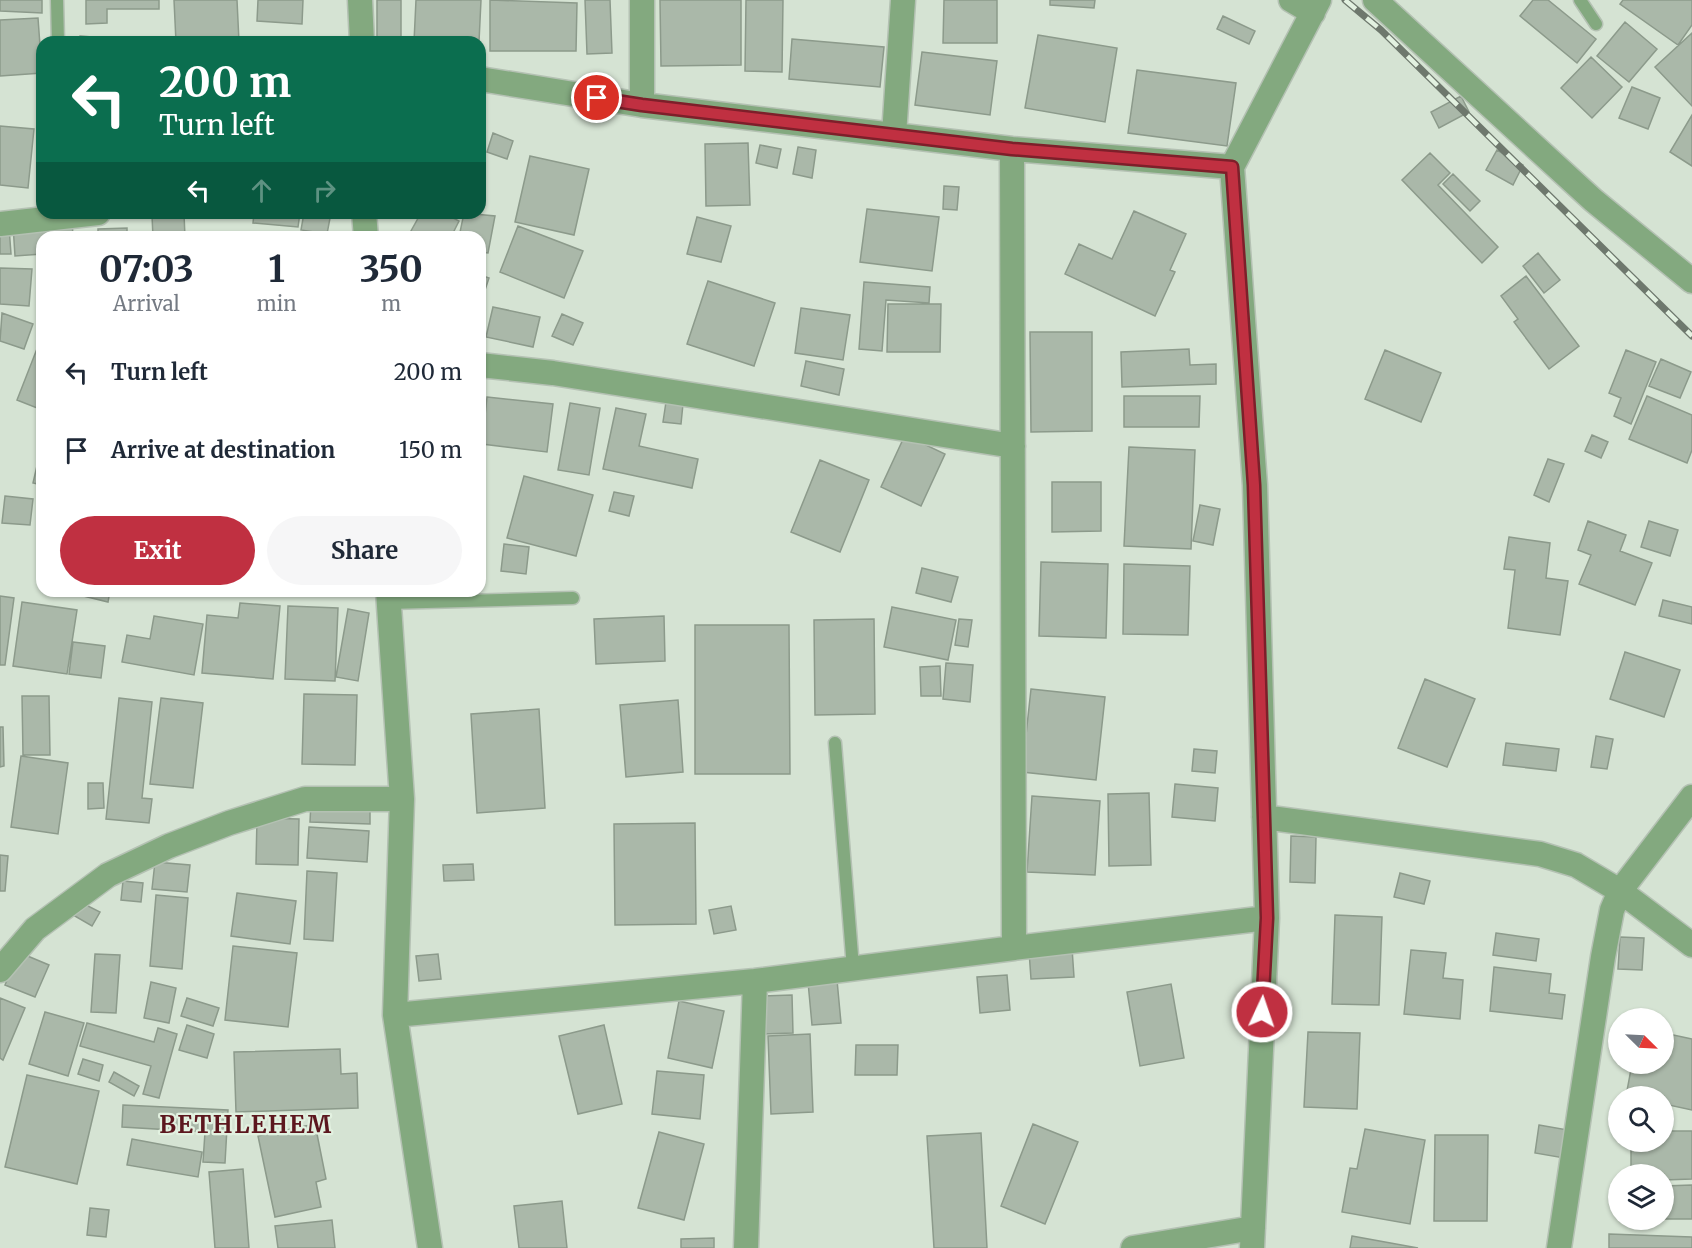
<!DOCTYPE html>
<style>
body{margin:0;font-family:Merriweather,serif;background:#f6f6f7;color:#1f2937;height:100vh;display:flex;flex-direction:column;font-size:22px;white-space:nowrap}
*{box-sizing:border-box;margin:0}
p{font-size:20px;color:#747a83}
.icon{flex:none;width:33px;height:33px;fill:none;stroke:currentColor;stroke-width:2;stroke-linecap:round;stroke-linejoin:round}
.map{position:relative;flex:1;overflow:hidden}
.sheet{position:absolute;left:36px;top:231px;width:450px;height:366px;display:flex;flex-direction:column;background:#fff;border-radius:18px;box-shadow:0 2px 4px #0004}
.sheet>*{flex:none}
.hud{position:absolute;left:36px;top:36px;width:450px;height:183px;border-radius:18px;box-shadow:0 2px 4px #0004;background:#0b6e4f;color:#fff;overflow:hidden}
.needle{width:39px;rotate:114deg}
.fabs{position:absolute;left:1608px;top:1008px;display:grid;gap:12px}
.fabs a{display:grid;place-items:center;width:66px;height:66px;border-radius:50%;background:#fff;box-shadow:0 2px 4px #0004;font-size:30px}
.pin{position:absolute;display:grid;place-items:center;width:51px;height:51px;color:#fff;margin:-26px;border:3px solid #fff;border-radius:50%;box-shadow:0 2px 6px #0007}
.me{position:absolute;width:66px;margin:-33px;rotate:3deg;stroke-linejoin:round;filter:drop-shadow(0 0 4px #0008)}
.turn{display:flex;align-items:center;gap:21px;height:126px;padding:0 24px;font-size:27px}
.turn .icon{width:78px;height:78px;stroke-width:2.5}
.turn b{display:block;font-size:42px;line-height:51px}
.lanes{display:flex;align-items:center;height:57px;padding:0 24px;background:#0003;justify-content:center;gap:30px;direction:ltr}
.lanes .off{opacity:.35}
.eta{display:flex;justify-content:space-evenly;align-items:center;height:102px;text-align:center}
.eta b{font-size:36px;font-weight:700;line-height:42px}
.cta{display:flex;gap:12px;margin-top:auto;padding:12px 24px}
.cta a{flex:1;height:69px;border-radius:36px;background:#c03041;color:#fff;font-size:24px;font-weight:700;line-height:69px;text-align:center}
.cta a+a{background:#f6f6f7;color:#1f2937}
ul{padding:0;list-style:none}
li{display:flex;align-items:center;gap:18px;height:78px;padding:0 24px}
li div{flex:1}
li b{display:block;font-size:22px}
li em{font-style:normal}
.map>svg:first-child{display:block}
.building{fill:#aab8a9;stroke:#8c9a8b;stroke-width:1.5}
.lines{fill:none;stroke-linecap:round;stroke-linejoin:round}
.lane-casing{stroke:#b4c1b3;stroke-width:15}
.street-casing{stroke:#b4c1b3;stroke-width:27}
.lane{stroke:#83a97f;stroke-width:12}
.street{stroke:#83a97f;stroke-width:24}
.rail-casing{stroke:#6e786d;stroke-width:7}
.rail{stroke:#e2f1e0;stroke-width:4.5;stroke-dasharray:14;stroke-linecap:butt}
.route-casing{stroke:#7d1f2a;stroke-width:15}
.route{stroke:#c03041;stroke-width:10}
.labels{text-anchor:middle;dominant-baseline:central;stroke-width:4.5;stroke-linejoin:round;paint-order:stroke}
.district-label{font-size:24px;font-weight:bold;letter-spacing:1.5px;fill:#5c171e;stroke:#e2f1e0}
</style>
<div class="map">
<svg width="1692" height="1248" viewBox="0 0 1692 1248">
<rect width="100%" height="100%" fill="#d5e3d3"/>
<path class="building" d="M0 0H42V13L0 11Z
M86 0H159V9H107V23L86 24Z
M174 0H237L239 42H176Z
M258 0H303L302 24 257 21Z
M377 0H401V42H377Z
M416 0H481L479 42H414Z
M490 0 577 3 576 51H490Z
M585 0H610L612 53 587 54Z
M660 0H741V65L661 66Z
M746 0H783L782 72 745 71Z
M944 0H997V43H943Z
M1050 0H1095L1094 8 1050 5Z
M1533 0H1548L1596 39 1577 63 1520 16Z
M1623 0H1692V25L1678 45 1620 4Z
M1223 16 1255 31 1249 44 1217 29Z
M38 18 42 73 0 76V20Z
M1625 22 1657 49 1629 82 1597 56Z
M1692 33V106L1655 67Z
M1038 35 1117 48 1105 122 1025 108Z
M80 36 155 42H79Z
M792 39 884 47 880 87 789 79Z
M922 52 997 61 990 115 915 105Z
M1591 57 1622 87 1592 118 1561 88Z
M1137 70 1236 83 1227 146 1128 133Z
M1632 87 1660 98 1648 129 1619 118Z
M1461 96 1469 112 1439 128 1431 112Z
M1692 115V166L1670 152Z
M0 126 34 129 28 188 0 185Z
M493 133 513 141 507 159 487 152Z
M748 143 750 205 706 206 705 144Z
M760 145 781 149 777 168 756 163Z
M798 147 816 150 812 178 793 174Z
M1497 150 1523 165 1513 185 1486 170Z
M1430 153 1450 173 1438 185 1498 247 1482 263 1402 180Z
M530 156 589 169 574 235 515 222Z
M1453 174 1480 201 1470 211 1443 184Z
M944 186 959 187 957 210 943 209Z
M867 209 939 217 932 271 860 262Z
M1134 211 1186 234 1170 270 1175 272 1155 316 1065 274 1079 244 1112 259Z
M254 213H300L298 227 253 223Z
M304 213H331L327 234 301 230Z
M421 213H444L459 221 451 237H423L411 231Z
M464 213 495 216 488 253 480 252V237H459Z
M184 214 185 237H153L152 216Z
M697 217 731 226 721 262 687 254Z
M72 220 73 237H42V254L15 256 13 225Z
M518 226 583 251 564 298 500 272Z
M0 227H9L11 254H0Z
M127 228V237H98V229Z
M1538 253 1560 280 1544 293 1523 266Z
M0 268 32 269 29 306 0 304Z
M480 275 489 278 480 305Z
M1526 276 1579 346 1549 369 1514 322 1518 319 1501 296Z
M708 281 775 303 754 366 687 344Z
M864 282 930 287 929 303 886 300 882 351 859 349Z
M888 304H941L940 352H887Z
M493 307 540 317 533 347 486 337Z
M801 308 850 315 843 360 795 353Z
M2 313 33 324 24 349 0 341Z
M562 314 583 323 573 345 552 336Z
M1030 332H1092V431L1031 432Z
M42 336V410L17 400Z
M1189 349 1190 365 1216 364V384L1122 387 1121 352Z
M1385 350 1441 373 1421 422 1365 399Z
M1626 350 1656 362 1631 424 1614 416 1621 398 1609 393Z
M1661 359 1691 372 1680 398 1649 386Z
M806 361 844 369 839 395 801 386Z
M1124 396H1200L1199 427H1124Z
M1647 396 1692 415V450L1687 463 1629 439Z
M487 397 553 404 547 452 482 444Z
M666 402 683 404 681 424 663 422Z
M570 403 600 408 589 475 558 470Z
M616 408 646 414 639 446 698 459 692 488 603 469Z
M905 435 945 454 921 506 881 487Z
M1592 435 1608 442 1601 458 1585 451Z
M1129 447 1195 450 1191 549 1124 546Z
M40 453H42V485L33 483Z
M1548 459 1564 464 1549 502 1534 495Z
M820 460 869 480 840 552 791 532Z
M524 476 593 495 576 556 507 538Z
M1052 482H1101V531L1052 532Z
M614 492 634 496 629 516 609 511Z
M5 496 33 499 30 525 2 523Z
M1200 505 1220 509 1213 545 1193 541Z
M1588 521 1626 535 1620 551 1652 563 1635 605 1579 584 1591 555 1578 550Z
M1649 521 1678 530 1670 556 1641 547Z
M1509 537 1550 543 1546 578 1568 581 1560 635 1508 628 1515 570 1504 569Z
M504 544 529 547 526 574 501 571Z
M1041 562 1108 564 1106 638 1039 636Z
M1124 564 1190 566 1188 635 1123 634Z
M922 568 958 577 951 602 916 593Z
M63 591H110L108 602Z
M0 596 14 598 5 665H0Z
M1663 600 1692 607V624L1659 616Z
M22 602 77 610 67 674 13 666Z
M240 603 280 606 273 679 202 673 207 615 238 618Z
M288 606 338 608 335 681 285 679Z
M892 607 956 620 948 660 884 647Z
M348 609 369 613 358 681 336 677Z
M154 616 203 624 194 675 122 662 127 635 150 639Z
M664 616 665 661 596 664 594 619Z
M874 619 875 714 815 715 814 620Z
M959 619 972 620 968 647 955 645Z
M695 625H789L790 774H695Z
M73 642 105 646 101 678 69 674Z
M1625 652 1680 670 1664 717 1610 699Z
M946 663 973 665 970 702 943 699Z
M940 666 941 696H921L920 667Z
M1425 679 1475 699 1447 767 1398 748Z
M1031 689 1105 697 1096 780 1022 772Z
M304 694 357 695 355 765 302 764Z
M22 696H49L50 755H23Z
M119 698 152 702 142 798 152 799 149 823 106 819Z
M161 698 203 703 193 788 150 784Z
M678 700 683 772 626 777 620 705Z
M539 709 545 808 477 813 471 714Z
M0 727H3L4 766 0 767Z
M1596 736 1613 739 1607 769 1591 767Z
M1506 743 1559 749 1556 771 1503 765Z
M1194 749 1217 751 1215 773 1192 771Z
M21 756 68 763 58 834 11 827Z
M88 783H103L104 808 88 809Z
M1175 784 1218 788 1215 821 1172 817Z
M1149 793 1151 865 1109 866 1108 794Z
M1032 796 1100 801 1095 875 1027 872Z
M311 802 370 803V824L310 822Z
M257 818 299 819 298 865 256 864Z
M695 823 696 924 615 925 614 824Z
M309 827 369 831 367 862 307 858Z
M1291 836 1316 837 1315 883 1290 882Z
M0 855 8 856 5 891H0Z
M155 862 190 865 187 892 152 889Z
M473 864 474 880 444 881 443 865Z
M307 871 337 873 333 941 304 939Z
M1400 873 1430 881 1424 904 1394 897Z
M123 881 143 883 141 902 121 900Z
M237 893 296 901 290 944 231 936Z
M156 895 188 898 182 969 150 966Z
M80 902 100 912 92 926 73 915Z
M731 906 736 930 714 934 709 910Z
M1335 915 1382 917 1379 1005 1332 1004Z
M1496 933 1539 939 1536 961 1493 955Z
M1620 937 1644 938 1642 970 1618 969Z
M233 946 297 953 288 1027 225 1020Z
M1072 948 1074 977 1031 979 1029 951Z
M1411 950 1446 953 1443 978 1463 980 1460 1019 1404 1014Z
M18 952 49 965 35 997 5 985Z
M95 954 120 955 116 1013 91 1012Z
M438 954 441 979 419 981 416 956Z
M1494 967 1551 974 1549 993 1565 995 1562 1019 1490 1011Z
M1007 975 1010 1010 980 1013 977 977Z
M837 980 841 1023 812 1025 808 982Z
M151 982 176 988 169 1023 144 1018Z
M1171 984 1184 1058 1140 1066 1127 992Z
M792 995 793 1033 759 1034 758 996Z
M0 998 25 1008 3 1060 0 1058Z
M187 998 219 1008 213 1026 181 1016Z
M679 1001 724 1011 712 1068 668 1058Z
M45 1012 84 1023 68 1076 29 1064Z
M87 1023 154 1042 158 1028 177 1034 159 1098 143 1094 151 1066 80 1046Z
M187 1025 214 1034 207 1058 179 1050Z
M604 1025 622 1104 578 1114 559 1036Z
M1308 1032 1360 1033 1357 1109 1304 1107Z
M1664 1033 1692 1039V1110L1664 1104V1096H1626L1632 1064H1664Z
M810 1034 813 1112 771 1114 768 1036Z
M856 1045H898L897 1075H855Z
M340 1049 341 1074 357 1073 358 1108 236 1112 234 1052Z
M83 1059 103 1065 99 1081 78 1074Z
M657 1071 704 1075 700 1119 652 1114Z
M114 1072 139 1086 134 1096 109 1082Z
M27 1075 99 1091 77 1184 5 1167Z
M123 1105 228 1110 225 1163 203 1162 205 1132 122 1127Z
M315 1124 326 1179 316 1182 321 1207 275 1217 258 1136Z
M1033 1124 1078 1142 1045 1224 1001 1206Z
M1539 1125 1568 1130 1564 1158 1535 1153Z
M1365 1129 1425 1140 1410 1224 1342 1212 1350 1168 1357 1169Z
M1664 1131H1692V1179L1664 1180V1174H1631V1142H1664Z
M659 1132 704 1144 684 1220 638 1208Z
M981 1133 987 1248H934L927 1136Z
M1435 1135H1488L1487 1221H1434Z
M132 1139 202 1152 198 1177 127 1165Z
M243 1169 249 1248H215L209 1172Z
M1692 1185V1219H1664V1186Z
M562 1201 567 1248H519L514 1206Z
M90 1208 109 1210 106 1237 87 1235Z
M332 1220 335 1248H278L275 1226Z
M1609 1234 1692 1237V1248H1609Z
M1352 1236 1418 1248H1350Z
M714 1238V1248H681V1239Z"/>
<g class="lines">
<defs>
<path id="lane" d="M57 0 58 42
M1580 0 1596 24
M389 603 573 598
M835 743 853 968"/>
<path id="street" d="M360 0 362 42
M1291 0 1313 13
M1375 0 1593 200 1692 281
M480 79 642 105V0
M642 105 1012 149 1232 167
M894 135 903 0
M1012 149 1014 948 1267 918
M364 213 366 237
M0 224 98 213
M480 365 553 373 1013 446
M1692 797 1620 891 1692 945
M402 799 395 1015 755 981 1014 948
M1264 817 1540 854 1576 865 1620 891 1612 910 1603 957 1559 1248
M0 970 35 929 108 875 169 846 229 823 305 799H402L388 591
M395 1015 430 1248
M746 1248 755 981
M1133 1248 1253 1228
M1252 1248 1267 918 1255 485 1232 167 1319 0"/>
</defs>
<use href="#lane" class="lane-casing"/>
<use href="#street" class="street-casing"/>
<use href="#lane" class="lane"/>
<use href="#street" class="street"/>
<defs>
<path id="rail" d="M1345 0 1381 30 1692 336"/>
</defs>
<use href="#rail" class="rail-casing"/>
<use href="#rail" class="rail"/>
</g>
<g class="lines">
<defs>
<path id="route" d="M597 98 642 105 1012 149 1232 167 1254 485 1267 918 1262 1012"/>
</defs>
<use href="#route" class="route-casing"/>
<use href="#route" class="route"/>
</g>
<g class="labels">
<g class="district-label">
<text x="246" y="1124">BETHLEHEM</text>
</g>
</g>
</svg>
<div class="fabs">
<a><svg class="needle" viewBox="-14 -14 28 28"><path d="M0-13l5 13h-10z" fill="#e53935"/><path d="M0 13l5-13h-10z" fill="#747a83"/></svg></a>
<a><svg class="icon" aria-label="search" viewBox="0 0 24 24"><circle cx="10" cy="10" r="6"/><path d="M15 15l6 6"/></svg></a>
<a><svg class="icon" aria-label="layers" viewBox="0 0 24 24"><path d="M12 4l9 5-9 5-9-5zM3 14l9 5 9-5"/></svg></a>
</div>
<div class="pin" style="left:597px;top:98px;background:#d93025"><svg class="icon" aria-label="arrive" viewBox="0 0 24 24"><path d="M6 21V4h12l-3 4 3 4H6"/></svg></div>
<svg class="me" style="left:1262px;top:1012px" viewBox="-20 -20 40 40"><circle r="17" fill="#c03041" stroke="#fff" stroke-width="3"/><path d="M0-11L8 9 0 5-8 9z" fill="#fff"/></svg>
<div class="hud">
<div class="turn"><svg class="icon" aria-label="left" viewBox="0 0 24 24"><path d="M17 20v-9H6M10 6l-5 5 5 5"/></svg><div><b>200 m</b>Turn left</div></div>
<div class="lanes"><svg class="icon" aria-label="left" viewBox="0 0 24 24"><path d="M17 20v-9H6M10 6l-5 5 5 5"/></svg><svg class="icon off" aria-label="ahead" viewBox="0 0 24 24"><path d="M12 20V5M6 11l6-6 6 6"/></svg><svg class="icon off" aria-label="right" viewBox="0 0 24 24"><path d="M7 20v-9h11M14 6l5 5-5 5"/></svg></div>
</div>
<section class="sheet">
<div class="eta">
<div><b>07:03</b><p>Arrival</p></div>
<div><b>1</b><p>min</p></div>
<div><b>350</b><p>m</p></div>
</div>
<ul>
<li><svg class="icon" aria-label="left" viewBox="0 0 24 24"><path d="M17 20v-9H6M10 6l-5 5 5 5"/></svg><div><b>Turn left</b></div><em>200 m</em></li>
<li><svg class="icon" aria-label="arrive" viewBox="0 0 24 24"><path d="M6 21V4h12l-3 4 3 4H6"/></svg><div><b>Arrive at destination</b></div><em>150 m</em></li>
</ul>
<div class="cta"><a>Exit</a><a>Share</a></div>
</section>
</div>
